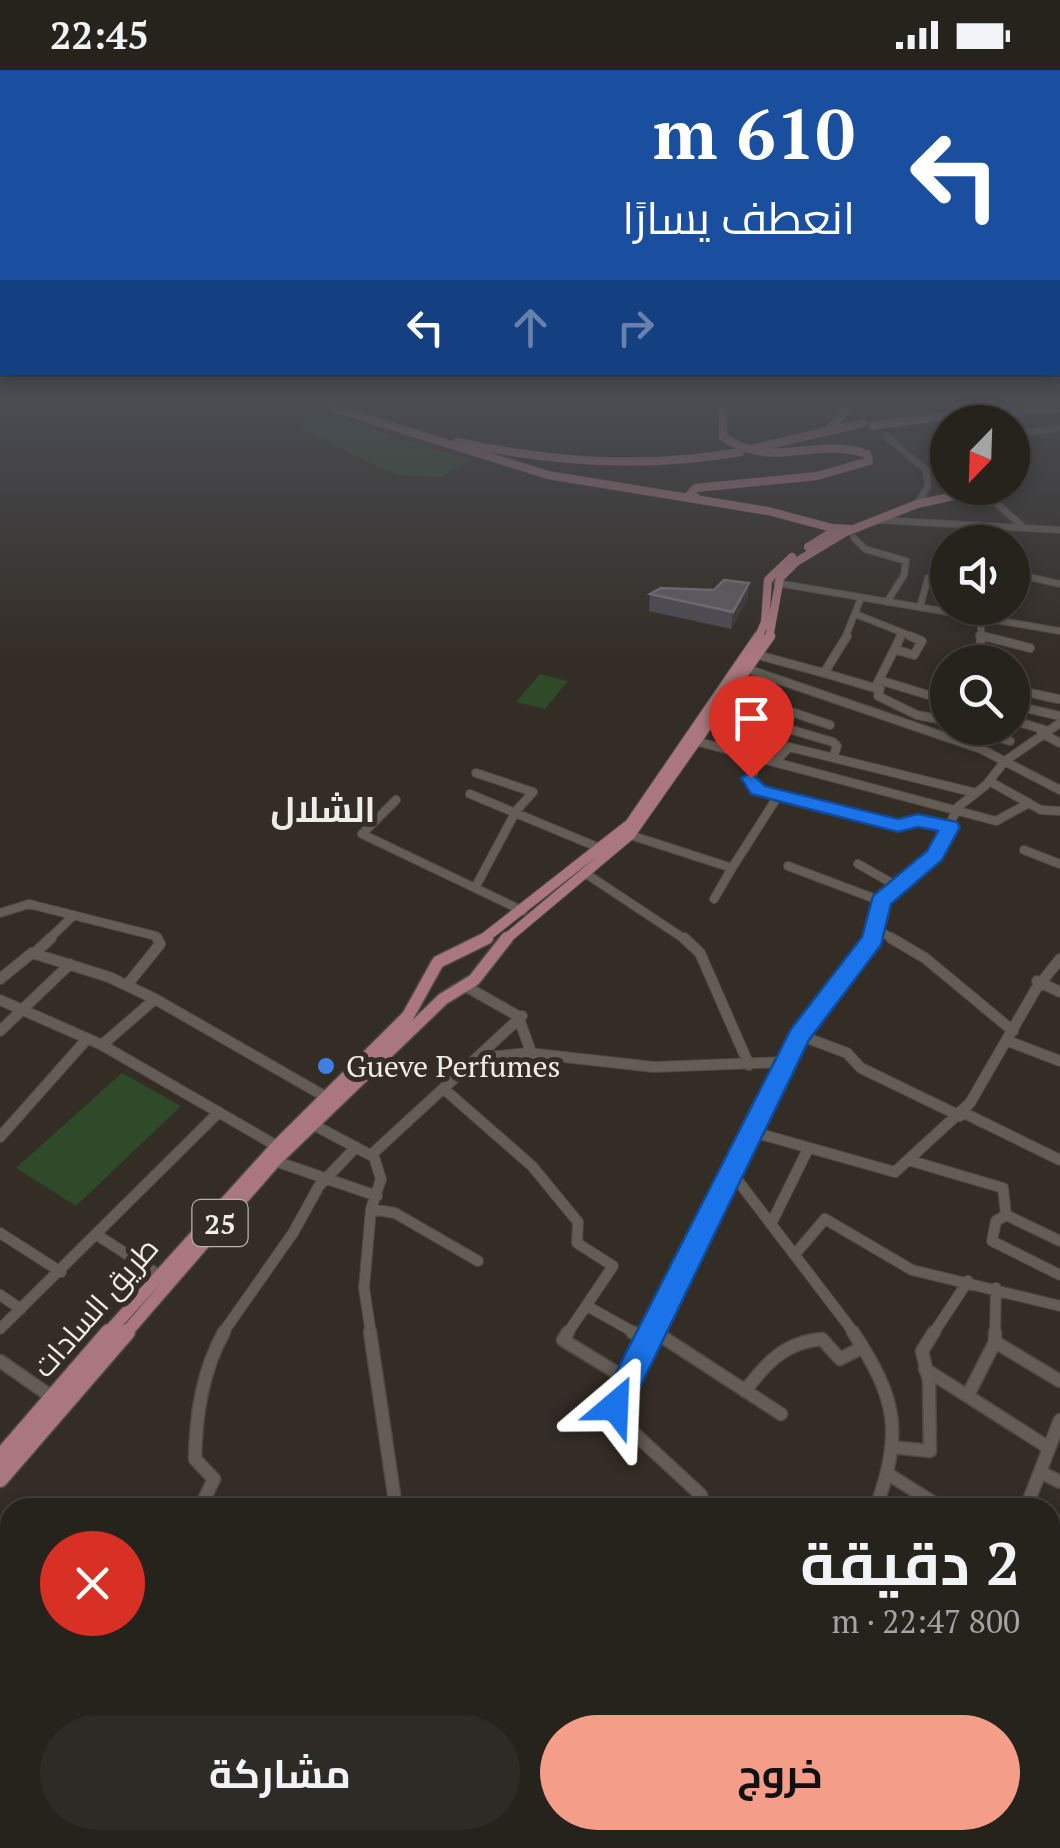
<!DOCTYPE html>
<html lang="ar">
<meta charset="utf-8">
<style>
body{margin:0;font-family:"PT Serif",Cairo,serif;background:#2e2a25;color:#f1f3f6;direction:rtl;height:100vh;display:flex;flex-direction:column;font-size:38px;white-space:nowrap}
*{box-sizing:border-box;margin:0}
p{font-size:32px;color:#a4a4a3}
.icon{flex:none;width:55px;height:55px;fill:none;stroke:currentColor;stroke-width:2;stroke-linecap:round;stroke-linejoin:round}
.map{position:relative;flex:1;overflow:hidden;direction:ltr}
.drawer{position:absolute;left:0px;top:1428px;width:1060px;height:352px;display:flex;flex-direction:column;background:#26221c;border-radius:30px 30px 0 0;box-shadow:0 5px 15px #0003,0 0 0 2px #423f3b;direction:rtl}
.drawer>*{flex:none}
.top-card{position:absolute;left:0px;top:0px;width:1060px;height:305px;box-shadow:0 5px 15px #0003,0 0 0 2px #423f3b;direction:rtl;background:#1a4fa0;color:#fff;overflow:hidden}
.needle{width:65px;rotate:203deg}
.controls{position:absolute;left:930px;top:335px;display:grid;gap:20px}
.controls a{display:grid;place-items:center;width:100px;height:100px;border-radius:50%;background:#26221c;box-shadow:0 5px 15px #0003,0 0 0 2px #423f3b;font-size:50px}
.pin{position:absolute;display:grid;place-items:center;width:85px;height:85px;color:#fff;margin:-102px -42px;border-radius:50% 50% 50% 0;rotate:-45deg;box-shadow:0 0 10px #0007}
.pin .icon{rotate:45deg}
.me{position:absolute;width:110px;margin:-55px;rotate:26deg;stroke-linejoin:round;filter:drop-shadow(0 0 8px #0008)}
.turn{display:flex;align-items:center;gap:35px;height:210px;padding:0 40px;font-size:45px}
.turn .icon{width:130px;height:130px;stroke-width:2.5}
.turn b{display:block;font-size:70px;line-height:85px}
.lanes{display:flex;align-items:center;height:95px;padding:0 40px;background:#0003;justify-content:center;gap:50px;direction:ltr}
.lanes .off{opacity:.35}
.round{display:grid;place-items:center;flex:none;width:105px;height:105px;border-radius:52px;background:#2e2a25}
.head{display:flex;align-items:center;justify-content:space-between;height:170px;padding:0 40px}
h1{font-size:60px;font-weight:700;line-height:75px}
.action{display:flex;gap:20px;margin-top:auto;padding:20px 40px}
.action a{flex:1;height:115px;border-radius:60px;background:#f49e8a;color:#111;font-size:40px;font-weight:700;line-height:115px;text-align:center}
.action a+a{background:#2e2a25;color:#f1f3f6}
.status{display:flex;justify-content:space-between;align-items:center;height:70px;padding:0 50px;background:#26221c;direction:ltr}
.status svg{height:28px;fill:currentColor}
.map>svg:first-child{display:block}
.green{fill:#2f4a28}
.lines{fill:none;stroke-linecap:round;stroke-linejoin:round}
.minor-far3-casing{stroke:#4e4943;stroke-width:8}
.minor-far2-casing{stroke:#4e4943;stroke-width:10}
.minor-far1-casing{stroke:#4e4943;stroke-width:12}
.minor-casing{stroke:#4e4943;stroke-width:15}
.major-far3-casing{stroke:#4e4943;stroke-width:9}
.major-far2-casing{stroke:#4e4943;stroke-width:12}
.major-far1-casing{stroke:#4e4943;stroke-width:15}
.major-casing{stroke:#4e4943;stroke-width:19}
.minor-far3{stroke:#645d55;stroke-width:6}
.minor-far2{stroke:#645d55;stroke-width:8}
.minor-far1{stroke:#645d55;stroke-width:10}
.minor{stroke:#645d55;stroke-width:12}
.major-far3{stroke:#a9777d;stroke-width:8}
.major-far2{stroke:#a9777d;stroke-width:10}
.major-far1{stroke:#a9777d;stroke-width:12}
.major{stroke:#a9777d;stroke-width:16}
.major-bridge-casing{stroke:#4e4943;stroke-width:9;stroke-linecap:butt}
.major-bridge{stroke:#a9777d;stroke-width:8}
.wall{fill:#4e4a51}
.shaded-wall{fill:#3c3739}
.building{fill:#605c61;stroke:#767276;stroke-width:2.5}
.route{fill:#1a73e8;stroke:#114b97;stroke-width:2.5}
.shop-dot{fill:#3f7fe0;stroke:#332d26;stroke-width:4}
.labels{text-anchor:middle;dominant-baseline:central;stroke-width:10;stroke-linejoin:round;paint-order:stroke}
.shield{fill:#332d26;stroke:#b7b3ad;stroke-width:2.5}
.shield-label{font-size:28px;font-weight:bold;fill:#f0ece7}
.poi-label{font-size:30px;fill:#f0ece7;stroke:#332d26;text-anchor:start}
.street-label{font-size:30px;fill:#f0ece7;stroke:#332d26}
.quarter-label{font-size:35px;font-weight:bold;fill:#f0ece7;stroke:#332d26}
</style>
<div class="status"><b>22:45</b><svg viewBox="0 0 49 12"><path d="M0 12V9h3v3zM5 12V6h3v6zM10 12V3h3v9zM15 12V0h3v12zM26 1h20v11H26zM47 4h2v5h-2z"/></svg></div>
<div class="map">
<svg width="1060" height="1778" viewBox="0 0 1060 1778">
<rect width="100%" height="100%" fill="#332d26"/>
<path class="green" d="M345 346 399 369 471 389 441 407 396 405 300 359 311 349Z
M540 604 568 611 545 639 516 632Z
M122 1003 181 1036 76 1136 16 1098Z"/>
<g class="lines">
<defs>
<path id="minor-far3" d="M1012 365 1060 358
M887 367 926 400 928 416 917 434
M980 419 1021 455
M878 450 1060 460
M977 455 988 465 987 472
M854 468 865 479 906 491 904 505 887 532
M1012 503 1060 514
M777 513 1060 561
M920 537 928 508 948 511
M858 545 916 568
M979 565 992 568
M845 568 861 528
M900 568 902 564
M981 568V546"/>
<path id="minor-far2" d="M901 566 875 618 880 619 878 626 917 645 948 651
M983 566 1030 578
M897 580 914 585 922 571 910 566
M758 585 824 603 847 566
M980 592 981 566
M747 599 981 679 1060 720
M824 603 875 618
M879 610 948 631
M1012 619 1058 629
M733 622 830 655
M1012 635 1060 646
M776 636 775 655 833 672 837 676 833 688
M1012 650 1045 660
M968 658 1010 671
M1041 663 1060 673
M699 672 996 751 1029 733
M757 686 751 713 758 720 898 755 917 751 950 757
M776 691 789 677 976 723
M476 703 533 722 516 741 475 818 523 841
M989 711 1041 740 1060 741
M470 724 602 779
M396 730 362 764 475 818
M630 765 732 798 714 829
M1024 780 1060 794
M858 794 897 816 935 785 958 737 986 715 1005 691 1060 653
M788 796 881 831 897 816
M732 798 778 726
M585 803 686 870
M0 843 29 834 156 866 158 870
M878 860 895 870
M48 870 74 845
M870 870 878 860 881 831"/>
<path id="minor-far1" d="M684 868 700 883 749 995
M891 868 925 888 1013 961
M35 883 51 868
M0 909 32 883 109 907 155 929 326 1027
M1037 911 1060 922
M127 915 160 874 157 868
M465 916 518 946 531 982
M0 930 102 975 277 1076
M0 961 70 894
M799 965 847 983 861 998 960 1046
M1008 971 1060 991
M102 975 155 929
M479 988 528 983 654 997 787 992
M444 1019 532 1096 578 1152 577 1173 613 1196 567 1264
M962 1042 1060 1090
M312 1054 374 1087 381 1109 371 1139 364 1218 371 1264
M753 1062 895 1102 970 1033 1036 919 1060 889
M0 1067 87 969
M371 1085 522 946
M908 1090 1003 1118 1006 1145 1060 1171
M275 1091 377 1126
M732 1103 855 1264
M371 1139 395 1143 478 1191
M1006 1145 996 1151 992 1171 1060 1205
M772 1152 808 1079
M0 1163 61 1202
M97 1165 159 1205
M796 1183 825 1149 912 1200 1060 1236
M0 1225 21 1239
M587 1236 637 1264
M0 1259 219 1042
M653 1261 658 1264
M222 1264 293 1163 319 1116 356 1077
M650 1264 799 965 872 868
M933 1264 968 1211
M995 1264 996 1218"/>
<path id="minor" d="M370 1262 396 1438
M568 1262 563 1270 627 1309
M632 1262 648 1271
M652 1262 615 1336 622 1352 701 1425 703 1438
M655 1262 781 1344
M853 1262C897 1329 903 1361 876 1438
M995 1272V1262
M0 1291 52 1327
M925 1299 1049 1378
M745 1321C766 1293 785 1272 822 1269L840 1289 861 1278
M968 1325 995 1272 1060 1311
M891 1377 930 1381 929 1311 922 1281 934 1262
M1040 1402 1060 1412
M888 1404 942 1438
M200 1438 214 1409 195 1389C196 1344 202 1302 224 1262
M1026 1438 1060 1350
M1050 1589 1060 1540
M0 1625 10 1633
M0 1698 10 1685
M105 1770 114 1778
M910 1770 925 1778
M245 1778 251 1770
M956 1778H992
M1006 1778 1008 1770"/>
<path id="major-far3" d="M327 336 548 405 768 441 832 458
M951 336 988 352
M997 352 1019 340
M830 358 850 336
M1012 366 1025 389 1012 409
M457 372C552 392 644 399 740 382
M751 379 863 353
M1012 381V393
M698 429 690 424 696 418 817 406 869 391 867 384C814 366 775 401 723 367V336
M849 459 832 458 846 462 917 434 991 418
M808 477 834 461
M758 568 765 552 768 510 792 487
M769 568 780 508 796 492 844 463"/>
<path id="major-far2" d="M482 870 630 754 759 566
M505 870 630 765 770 566"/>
<path id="major-far1" d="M107 1264 277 1076 408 946 438 892 487 868
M125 1264 275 1091 443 929 474 910 507 868"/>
<path id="major" d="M0 1388 109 1262
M0 1409 127 1262"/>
</defs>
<use href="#minor-far3" class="minor-far3-casing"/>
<use href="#minor-far2" class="minor-far2-casing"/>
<use href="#minor-far1" class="minor-far1-casing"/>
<use href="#minor" class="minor-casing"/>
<use href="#major-far3" class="major-far3-casing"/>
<use href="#major-far2" class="major-far2-casing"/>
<use href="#major-far1" class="major-far1-casing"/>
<use href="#major" class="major-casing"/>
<use href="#minor-far3" class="minor-far3"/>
<use href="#minor-far2" class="minor-far2"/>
<use href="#minor-far1" class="minor-far1"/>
<use href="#minor" class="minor"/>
<use href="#major-far3" class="major-far3"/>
<use href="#major-far2" class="major-far2"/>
<use href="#major-far1" class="major-far1"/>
<use href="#major" class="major"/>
<defs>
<path id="major-bridge" d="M872 356 980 341 1060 338"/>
</defs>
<use href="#major-bridge" class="major-bridge-casing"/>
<use href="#major-bridge" class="major-bridge"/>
</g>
<path class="wall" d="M749 513 747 530 731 559 649 541 650 524 714 520Z"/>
<path class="shaded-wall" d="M749 513 747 530 731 559 733 542Z"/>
<path class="building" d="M724 510 749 513 733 542 650 524 661 518 714 520Z"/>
<linearGradient id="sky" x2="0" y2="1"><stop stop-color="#1c1915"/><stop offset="0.57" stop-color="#4a4c52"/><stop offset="1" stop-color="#4a4c52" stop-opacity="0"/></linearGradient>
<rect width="1060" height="585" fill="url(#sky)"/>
<path class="route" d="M751 703 765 716 898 749 918 744 957 752 960 757 942 790 891 834 881 875 809 970 626 1346 615 1350 604 1346 599 1336 604 1326 791 959 862 867 873 826 927 781 938 761 918 757 898 762 751 724 741 708Z"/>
<circle class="shop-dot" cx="326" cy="996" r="10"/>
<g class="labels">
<rect class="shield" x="192.5" y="1130" width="55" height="46" rx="8"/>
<g class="shield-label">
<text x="220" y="1153">25</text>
</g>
<g class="poi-label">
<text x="346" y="996">Gueve Perfumes</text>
</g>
<g class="street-label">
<text transform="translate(95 1237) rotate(-49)">طريق السادات</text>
</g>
<g class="quarter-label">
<text x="323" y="739">الشلال</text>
</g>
</g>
</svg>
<div class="controls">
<a><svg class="needle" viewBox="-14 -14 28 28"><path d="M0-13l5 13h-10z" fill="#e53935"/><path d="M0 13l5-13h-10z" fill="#a4a4a3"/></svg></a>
<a><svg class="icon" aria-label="sound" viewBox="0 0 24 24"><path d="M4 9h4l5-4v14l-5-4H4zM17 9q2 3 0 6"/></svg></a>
<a><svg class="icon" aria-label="search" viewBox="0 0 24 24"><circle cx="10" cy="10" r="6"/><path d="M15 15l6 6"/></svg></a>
</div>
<div class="pin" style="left:751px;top:708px;background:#d93025"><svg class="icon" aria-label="arrive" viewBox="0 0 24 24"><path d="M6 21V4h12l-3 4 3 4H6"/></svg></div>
<svg class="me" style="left:615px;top:1336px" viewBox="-20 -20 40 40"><path d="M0-17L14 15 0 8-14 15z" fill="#1a73e8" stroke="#fff" stroke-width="4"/></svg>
<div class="top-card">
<div class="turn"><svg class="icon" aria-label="left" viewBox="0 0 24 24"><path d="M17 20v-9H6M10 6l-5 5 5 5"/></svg><div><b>610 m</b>انعطف يسارًا</div></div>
<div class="lanes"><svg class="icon" aria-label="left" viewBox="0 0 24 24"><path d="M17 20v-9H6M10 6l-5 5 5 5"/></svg><svg class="icon off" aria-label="ahead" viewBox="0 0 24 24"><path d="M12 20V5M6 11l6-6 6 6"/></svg><svg class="icon off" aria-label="right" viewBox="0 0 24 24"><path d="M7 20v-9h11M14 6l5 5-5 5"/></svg></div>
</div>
<section class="drawer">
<div class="head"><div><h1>2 دقيقة</h1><p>800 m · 22:47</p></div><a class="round" style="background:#d93025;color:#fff"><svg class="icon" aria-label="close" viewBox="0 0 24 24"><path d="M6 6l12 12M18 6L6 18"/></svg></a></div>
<div class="action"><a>خروج</a><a>مشاركة</a></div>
</section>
</div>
